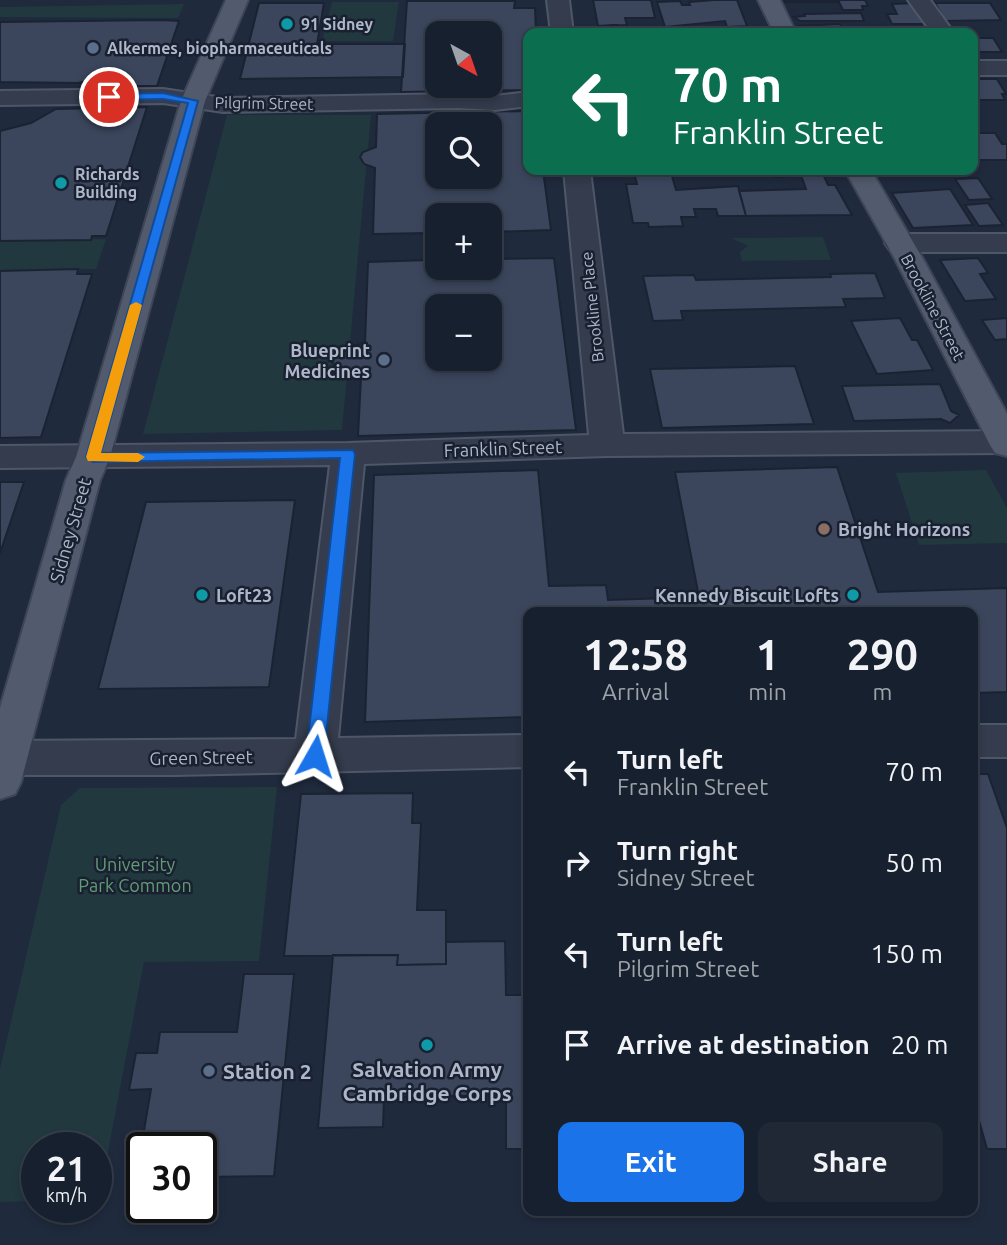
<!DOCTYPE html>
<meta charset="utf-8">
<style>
body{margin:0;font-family:Ubuntu,sans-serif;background:#202836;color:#f1f3f6;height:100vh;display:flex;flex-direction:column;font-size:26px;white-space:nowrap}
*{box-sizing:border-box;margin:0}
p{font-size:23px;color:#9ea3aa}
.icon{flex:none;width:38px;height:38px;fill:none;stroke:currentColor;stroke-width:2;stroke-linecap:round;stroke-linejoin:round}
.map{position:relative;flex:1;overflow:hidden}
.drawer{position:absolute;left:523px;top:607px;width:455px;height:609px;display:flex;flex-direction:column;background:#17202e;border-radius:14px;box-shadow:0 4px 10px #0003,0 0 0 2px #363e4a}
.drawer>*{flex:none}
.guide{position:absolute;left:523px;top:28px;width:455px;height:147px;border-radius:14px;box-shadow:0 4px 10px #0003,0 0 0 2px #363e4a;background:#0b6e4f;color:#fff;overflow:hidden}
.needle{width:46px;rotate:140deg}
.fabs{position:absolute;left:425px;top:21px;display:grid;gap:14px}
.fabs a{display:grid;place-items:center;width:77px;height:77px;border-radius:14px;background:#17202e;box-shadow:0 4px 10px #0003,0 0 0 2px #363e4a;font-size:35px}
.speed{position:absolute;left:21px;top:1132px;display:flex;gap:14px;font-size:35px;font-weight:700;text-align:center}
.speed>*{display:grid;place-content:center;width:91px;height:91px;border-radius:50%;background:#17202e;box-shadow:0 4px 10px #0003,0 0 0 2px #363e4a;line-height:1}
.speed small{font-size:18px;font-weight:400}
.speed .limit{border:4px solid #111;border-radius:10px;background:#fff;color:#111}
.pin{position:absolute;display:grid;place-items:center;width:60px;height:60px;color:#fff;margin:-30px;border:4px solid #fff;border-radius:50%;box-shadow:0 2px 7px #0007}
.me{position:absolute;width:77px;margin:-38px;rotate:6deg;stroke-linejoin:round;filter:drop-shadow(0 0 5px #0008)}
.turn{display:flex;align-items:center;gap:24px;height:147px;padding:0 35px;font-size:32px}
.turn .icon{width:91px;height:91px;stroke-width:2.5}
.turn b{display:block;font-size:49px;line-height:60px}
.eta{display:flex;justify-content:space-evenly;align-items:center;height:119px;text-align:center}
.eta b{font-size:42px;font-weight:700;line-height:49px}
.cta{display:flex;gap:14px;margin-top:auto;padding:14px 35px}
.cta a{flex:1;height:80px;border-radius:14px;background:#1a73e8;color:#fff;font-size:28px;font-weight:700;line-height:80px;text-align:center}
.cta a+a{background:#202836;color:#f1f3f6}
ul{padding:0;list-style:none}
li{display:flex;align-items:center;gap:21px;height:91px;padding:0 35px}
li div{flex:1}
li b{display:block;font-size:26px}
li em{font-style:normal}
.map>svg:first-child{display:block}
.green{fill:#21383e}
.building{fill:#3b465d;stroke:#1b2333;stroke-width:2;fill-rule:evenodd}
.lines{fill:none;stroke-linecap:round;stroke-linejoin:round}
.minor-casing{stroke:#4e5767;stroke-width:4}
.primary-casing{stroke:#3d4556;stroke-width:4}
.minor{fill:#343c4d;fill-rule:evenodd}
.primary{fill:#515b6d;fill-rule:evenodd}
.route{fill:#1a73e8;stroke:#114b97;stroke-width:2}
.slow{fill:#f59e0b}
.culture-dot{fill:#0f9aa8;stroke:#192131;stroke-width:2.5}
.service-dot{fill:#5c6f8a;stroke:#192131;stroke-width:2.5}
.education-dot{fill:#8d6e63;stroke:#192131;stroke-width:2.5}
.labels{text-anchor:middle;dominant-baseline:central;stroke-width:5;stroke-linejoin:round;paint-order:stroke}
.far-poi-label{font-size:16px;font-weight:bold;fill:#aeb7c9;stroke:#192131;text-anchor:start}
.far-street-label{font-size:16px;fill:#aeb7c9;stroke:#192131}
.poi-label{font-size:18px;font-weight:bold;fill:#aeb7c9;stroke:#192131;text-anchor:end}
.street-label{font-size:18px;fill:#aeb7c9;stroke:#192131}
.park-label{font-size:18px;fill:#639c74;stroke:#192131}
.near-poi-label{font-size:21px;font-weight:bold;fill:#aeb7c9;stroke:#192131}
</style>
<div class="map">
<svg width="1007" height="1245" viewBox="0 0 1007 1245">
<rect width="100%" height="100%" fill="#1f2a3d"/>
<path class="green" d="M332 2H399L393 41H322Z
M184 4 178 18 0 17V7Z
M227 115H371L342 430 143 434Z
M823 237 831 260 742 261 740 252 748 246 731 238Z
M106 239 96 269 0 270V240Z
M986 470 1007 508V543L919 545 896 473Z
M277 787 259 961 144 962 99 1199H96V1148H37V1201L0 1202V1069L61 805 80 788Z"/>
<path class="building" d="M593 0H651L655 18H625L627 25 598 26Z
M714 0H737L747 26 727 27 725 21 665 27 657 2 680 1 682 5H690L689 2Z
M784 0H865L868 6H862L863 10H843L839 2H785Z
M407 1H515L514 8H535L536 33H528V90L401 92ZM438 33H490V86H438Z
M259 3H324L317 44H405L403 77 240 79Z
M917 3 928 24H892L887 14H897L892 4Z
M935 3H990L1001 20 945 21Z
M861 13 864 21H800L794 17 805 16 804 14Z
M162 20 179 21 157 86H91L93 80 78 83 0 82V22Z
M840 24 845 33H805L799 26Z
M617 25 618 29H656L657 33H599L598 26Z
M973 38H993L1002 52H973Z
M973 79H997L1006 94H1002L1005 100H975Z
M147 107 106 236H92L91 240 0 241V131L31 123 56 109Z
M528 111V170H543L551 230 490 232V215H438V268H490V259L554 258 576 430 358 436 361 377 339 372 331 360 341 348 365 343 368 262 429 260V233L373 234 375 168 364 164 360 157 363 152 376 147 377 114ZM438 124H490V177H438ZM438 306H490V359H438Z
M973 133H995L1002 144H1007V160H976L973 153Z
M631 170H670L672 176H632Z
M772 170H824L826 174 775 177Z
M823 174 828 185H835L852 215 746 216 739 191 806 189 801 175Z
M635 176H672L676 190 738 186 746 216H718L716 209H694L696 217H681L683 226 649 227 648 223H633L626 184H637Z
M978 178 992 199 969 200 955 179Z
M950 189 973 225 913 228 892 193Z
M988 203 1003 225 979 226 965 205Z
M978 258 988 273 980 274 996 299 965 301 940 260Z
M78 269 77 274H92L41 437 0 438V271Z
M875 273 885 298 843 299 846 307 681 311 683 320 653 321 643 276 694 275 696 280 831 277 830 274Z
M900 318 912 340H917L933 370 877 374 851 321Z
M1007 318V339L995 340 982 320Z
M795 366 814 424 662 428 650 369Z
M940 384 951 411 959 415 950 423 941 419 854 421 842 386Z
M837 467 878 592 1007 588V692L973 693V612H528V717L365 722 374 475 538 470 549 586 606 585 608 600 699 597 675 472Z
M0 482H24L0 553Z
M295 500 269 687 98 689 146 502Z
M973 774H988L1007 828V1149H987L973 1099Z
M413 793 412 823H421L417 910H446V964L397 965 398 955 284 956 301 794Z
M505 941 506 995H528V1149H506V1095L384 1097 383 1127 318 1128 333 955H398L397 965 446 964V942Z
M244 974H294L274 1176 201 1177V1148H142V1178H136L151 1089 129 1090 136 1053H157L160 1032H237Z"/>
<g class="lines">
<defs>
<path id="minor" d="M547 0H569L573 33H551Z
M908 0H930L954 33H932Z
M973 61H1007V75H973Z
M163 89 223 98 458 94 495 96 528 92V106L495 110 458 108 223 112 163 103 0 105V91Z
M564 170H590L623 434 1007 431V453L607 456 364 464 338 738 528 735V767L175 775H0V741L296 739 330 465 0 468V446L348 443 589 435Z
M899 234H1007V252H899L889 249 885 243 889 237Z
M973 725H1007V757H973Z"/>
<path id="primary" d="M226 0H248L205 101 110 457 100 480 21 782 15 794 0 799V708L66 480 76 457 181 101Z
M758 0H780L796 33H774Z
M845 170H871L923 259 1007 414V456L995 453 990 445 895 259Z"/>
</defs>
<use href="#minor" class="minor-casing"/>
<use href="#primary" class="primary-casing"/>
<use href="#minor" class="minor"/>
<use href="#primary" class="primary"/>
</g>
<path class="route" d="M163 93 198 101 101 453 353 450 355 454 324 756 321 760H309L306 756 340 458 93 462 86 457 188 103 163 99 109 100 104 97 109 94Z"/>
<path class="slow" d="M136 302 142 305 101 453H138L145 457 138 462 88 461 86 457 130 305Z"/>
<g class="culture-dot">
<circle cx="287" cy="24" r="7"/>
<circle cx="61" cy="183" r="7"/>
<circle cx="202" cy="595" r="7"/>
<circle cx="853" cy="595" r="7"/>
<circle cx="427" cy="1045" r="7"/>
</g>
<g class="service-dot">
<circle cx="93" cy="48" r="7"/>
<circle cx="384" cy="360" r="7"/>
<circle cx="209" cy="1071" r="7"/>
</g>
<circle class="education-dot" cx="824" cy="529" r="7"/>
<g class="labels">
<g class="far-poi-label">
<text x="301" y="24">91 Sidney</text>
<text x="107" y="48">Alkermes, biopharmaceuticals</text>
<text x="75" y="174">Richards<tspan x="75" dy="18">Building</tspan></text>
</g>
<g class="far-street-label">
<text transform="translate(264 103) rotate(1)">Pilgrim Street</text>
<text transform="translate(592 307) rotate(-96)">Brookline Place</text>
<text transform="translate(933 307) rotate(62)">Brookline Street</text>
</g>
<g class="poi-label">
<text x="370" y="350">Blueprint<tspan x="370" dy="21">Medicines</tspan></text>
<text x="838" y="529" text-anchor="start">Bright Horizons</text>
<text x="216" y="595" text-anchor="start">Loft23</text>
<text x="839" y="595">Kennedy Biscuit Lofts</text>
</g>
<g class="street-label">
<text transform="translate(503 448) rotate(-2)">Franklin Street</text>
<text transform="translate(70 530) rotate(-74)">Sidney Street</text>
<text transform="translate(201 757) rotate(-1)">Green Street</text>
</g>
<g class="park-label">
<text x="135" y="864">University<tspan x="135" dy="21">Park Common</tspan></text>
</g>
<g class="near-poi-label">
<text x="427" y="1069">Salvation Army<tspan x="427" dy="24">Cambridge Corps</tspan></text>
<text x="223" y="1071" text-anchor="start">Station 2</text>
</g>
</g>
</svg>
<div class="fabs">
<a><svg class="needle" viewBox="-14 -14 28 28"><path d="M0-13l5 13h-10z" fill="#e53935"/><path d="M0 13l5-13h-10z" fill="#9ea3aa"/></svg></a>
<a><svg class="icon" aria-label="search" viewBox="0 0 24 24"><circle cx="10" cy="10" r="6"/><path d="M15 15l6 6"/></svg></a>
<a>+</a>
<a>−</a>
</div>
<div class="speed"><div>21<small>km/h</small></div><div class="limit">30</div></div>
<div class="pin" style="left:109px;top:97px;background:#d93025"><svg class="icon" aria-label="arrive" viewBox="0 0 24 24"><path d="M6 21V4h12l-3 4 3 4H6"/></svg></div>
<svg class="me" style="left:315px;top:756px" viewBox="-20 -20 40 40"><path d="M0-17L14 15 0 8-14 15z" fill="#1a73e8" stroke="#fff" stroke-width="4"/></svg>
<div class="guide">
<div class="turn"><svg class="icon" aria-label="left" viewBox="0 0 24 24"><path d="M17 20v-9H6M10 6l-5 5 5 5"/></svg><div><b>70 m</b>Franklin Street</div></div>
</div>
<section class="drawer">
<div class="eta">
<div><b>12:58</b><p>Arrival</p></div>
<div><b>1</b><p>min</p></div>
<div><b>290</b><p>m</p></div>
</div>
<ul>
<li><svg class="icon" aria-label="left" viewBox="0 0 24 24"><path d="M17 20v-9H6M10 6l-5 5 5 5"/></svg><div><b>Turn left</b><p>Franklin Street</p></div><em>70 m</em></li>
<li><svg class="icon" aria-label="right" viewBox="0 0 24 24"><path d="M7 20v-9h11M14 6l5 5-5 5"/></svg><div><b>Turn right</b><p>Sidney Street</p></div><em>50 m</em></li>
<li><svg class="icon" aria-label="left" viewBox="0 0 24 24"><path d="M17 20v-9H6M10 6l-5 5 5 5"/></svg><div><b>Turn left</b><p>Pilgrim Street</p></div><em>150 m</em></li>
<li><svg class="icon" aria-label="arrive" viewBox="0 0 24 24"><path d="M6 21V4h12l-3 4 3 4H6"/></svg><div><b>Arrive at destination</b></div><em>20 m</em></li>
</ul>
<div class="cta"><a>Exit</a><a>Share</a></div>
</section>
</div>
